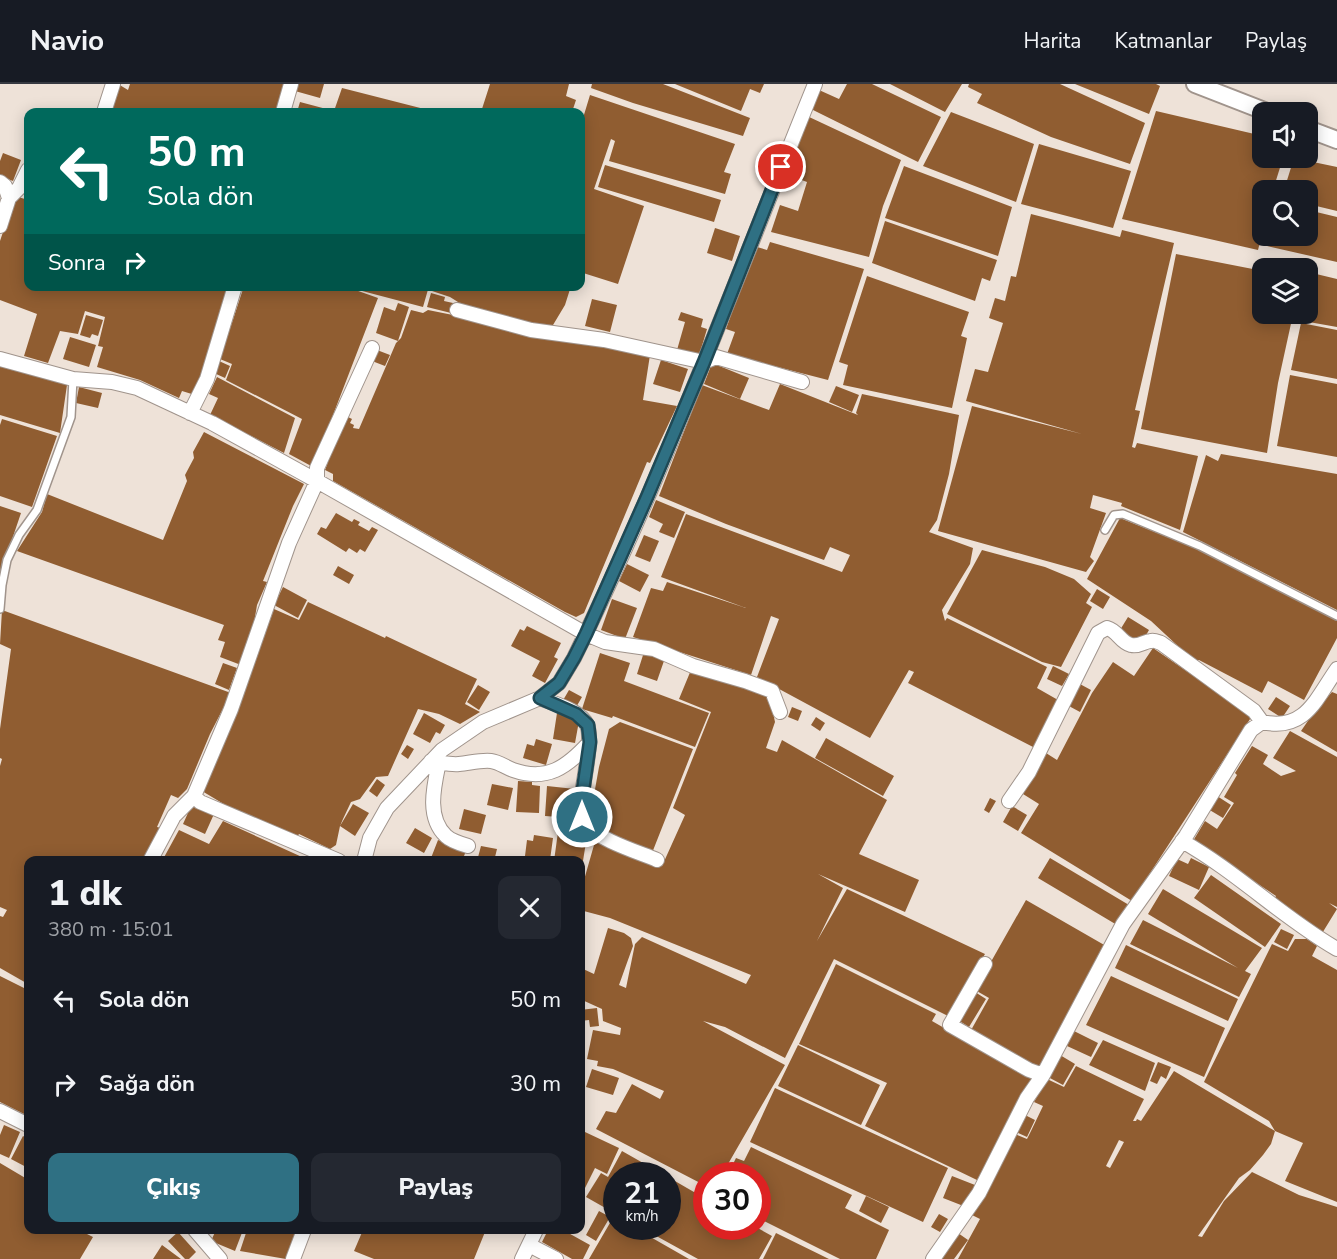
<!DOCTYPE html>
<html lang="tr">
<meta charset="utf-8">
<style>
body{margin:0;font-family:"Nunito Sans",sans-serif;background:#242831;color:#f1f3f6;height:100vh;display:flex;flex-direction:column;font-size:22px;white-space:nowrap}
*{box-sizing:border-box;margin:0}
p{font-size:20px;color:#9ea1a6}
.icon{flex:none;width:33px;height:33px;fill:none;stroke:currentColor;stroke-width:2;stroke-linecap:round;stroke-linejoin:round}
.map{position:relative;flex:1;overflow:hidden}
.details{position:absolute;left:24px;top:772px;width:561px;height:378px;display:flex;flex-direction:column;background:#171b24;border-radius:12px;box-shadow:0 3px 15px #0003}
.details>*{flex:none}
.top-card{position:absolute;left:24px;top:24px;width:561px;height:183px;border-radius:12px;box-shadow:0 3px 15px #0003;background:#00695c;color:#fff;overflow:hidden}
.fabs{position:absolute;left:1252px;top:18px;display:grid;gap:12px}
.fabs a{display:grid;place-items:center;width:66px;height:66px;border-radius:12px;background:#171b24;box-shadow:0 3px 15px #0003;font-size:30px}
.speed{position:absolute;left:603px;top:1078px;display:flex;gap:12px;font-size:30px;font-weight:700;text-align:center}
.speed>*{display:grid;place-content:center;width:78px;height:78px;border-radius:50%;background:#171b24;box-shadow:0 3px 15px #0003;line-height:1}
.speed small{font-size:15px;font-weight:400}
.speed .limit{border:9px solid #d22;background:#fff;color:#111}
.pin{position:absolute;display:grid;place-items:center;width:51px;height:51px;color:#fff;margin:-26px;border:3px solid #fff;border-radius:50%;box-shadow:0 2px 6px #0007}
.me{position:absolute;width:66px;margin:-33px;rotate:0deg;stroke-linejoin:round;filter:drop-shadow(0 0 4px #0008)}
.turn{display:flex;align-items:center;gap:21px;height:126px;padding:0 24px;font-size:27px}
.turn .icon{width:78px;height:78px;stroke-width:2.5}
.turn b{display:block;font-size:42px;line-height:51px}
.then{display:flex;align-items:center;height:57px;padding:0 24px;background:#0003;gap:12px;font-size:22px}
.round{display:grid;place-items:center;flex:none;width:63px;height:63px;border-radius:12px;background:#242831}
.headline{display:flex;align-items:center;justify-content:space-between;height:102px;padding:0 24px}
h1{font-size:36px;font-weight:800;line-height:45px}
.primary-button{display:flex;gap:12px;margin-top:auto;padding:12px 24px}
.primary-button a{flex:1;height:69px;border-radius:12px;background:#2f7083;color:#fff;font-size:24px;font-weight:800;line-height:69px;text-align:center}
.primary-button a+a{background:#242831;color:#f1f3f6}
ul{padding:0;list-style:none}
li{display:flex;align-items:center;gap:18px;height:84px;padding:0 24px}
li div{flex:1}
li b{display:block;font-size:22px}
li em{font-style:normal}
header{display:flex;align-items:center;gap:36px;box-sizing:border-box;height:84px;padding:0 30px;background:#171b24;border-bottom:2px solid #363941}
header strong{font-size:28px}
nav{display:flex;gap:33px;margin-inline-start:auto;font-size:21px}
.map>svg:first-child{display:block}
.building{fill:#905d31;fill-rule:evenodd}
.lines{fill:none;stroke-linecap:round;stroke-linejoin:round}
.service-casing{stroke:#a0948c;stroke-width:10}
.minor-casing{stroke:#a0948c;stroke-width:16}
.tertiary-casing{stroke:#a0948c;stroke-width:20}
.service{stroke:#fff;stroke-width:7}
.minor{stroke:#fff;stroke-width:14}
.tertiary{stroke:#fff;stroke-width:16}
.route-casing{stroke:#1f4955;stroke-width:15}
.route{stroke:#2f7083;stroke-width:10}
</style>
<header>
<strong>Navio</strong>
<nav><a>Harita</a><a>Katmanlar</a><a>Paylaş</a></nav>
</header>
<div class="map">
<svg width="1337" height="1175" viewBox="0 0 1337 1175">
<rect width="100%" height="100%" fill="#eee2d8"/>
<path class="building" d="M118 0 128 6 130 0H286L279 28H109Z
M296 0H324L320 14 295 7Z
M490 0H569L566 12 576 16 572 28H481Z
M592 0H663L750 34 743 52 633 19 591 4Z
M675 0H764L760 9 750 5 741 27Z
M847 0H872L941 33 918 78 809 24 819 6 839 15Z
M890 0H962L945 28Z
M969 0H1060L1145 39 1130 80 1051 53 977 19 982 10 968 3Z
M1075 0H1156L1160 2 1149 30Z
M342 4 436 28H297L300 18 334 27Z
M590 11 735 60 724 88 731 90 725 110 609 77 615 57 611 55 594 105 644 122 618 200 580 188V44Z
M1156 27 1263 52V74H1283L1273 106H1263V146L1258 166 1122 135Z
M951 28 1034 60 1016 118 923 82Z
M807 32 901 76 883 122 869 173 771 148 780 121 798 127 807 98 791 92 793 61Z
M1039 60 1131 87 1113 144 1021 120Z
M3 69 21 76 13 97 0 92V77Z
M1294 74 1337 83V127L1308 120V106H1284Z
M605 81 721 116 714 138 598 103Z
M904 82 1012 123 998 172 885 134Z
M15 112 28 116V202H231L195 311 182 307 179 314 140 296 97 283 103 263 98 262 105 233 85 227 78 250 60 247 48 279 24 272 37 230 0 216V157Z
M1308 126 1337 133V178L1267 162 1270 152H1308Z
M1031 130 1120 153 1122 146 1174 159 1135 326 1140 327 1132 363 1135 364 1137 359 1198 372 1180 446 1121 422 1122 419 1093 411 1090 424 1106 429 1090 473 1094 477 1086 488 938 447 972 322 1082 350 966 317 975 285 988 288 1003 239 989 234 995 214 1005 217 1011 192 1016 193Z
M885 137 997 176 990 197 982 194 975 217 872 179Z
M715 144 740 152 732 177 707 169Z
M770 158 864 185 828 296 727 270 735 248 726 245 737 213 757 163 767 166Z
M1176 170 1263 187V230H1308V205L1312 189 1337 195V243L1292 235 1278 299 1267 369 1141 345Z
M867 192 969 228 961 252 967 254 952 324 843 301 848 281 839 278Z
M244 202H429L423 223 347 203 378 214 313 383 289 370 302 335 226 296 232 280 220 275Z
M433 202H571L565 221 550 246 456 223 458 218 450 213 432 207Z
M431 209 445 213 444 217 453 219 451 229 427 223Z
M592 215 617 221 610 248 585 242Z
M398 219 409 223 398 257 376 249 384 223 395 227Z
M411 226 423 229 428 226 650 271 643 316 677 322 650 379 647 378 584 529 576 533 565 528 333 397V390L325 386 328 378 324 376 344 331 352 335 350 339 354 341 353 344 359 345 396 259 401 254Z
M681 228 703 235 701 243 707 245 699 272 677 266 685 238 678 236Z
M86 231 103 236 98 252 92 250 90 254 80 251Z
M1301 239 1337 246V295L1291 286Z
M70 253 96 261 89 283 63 275Z
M377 266 390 271 385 282 372 277Z
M661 276 688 285 680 308 653 300Z
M219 277 230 282 225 294 214 289Z
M712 279 749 294 740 315 704 300Z
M0 282 67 301 60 349 0 331Z
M1290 291 1337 300V373L1277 362Z
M217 293 295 334 284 369 210 331 218 314 209 310Z
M780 300 858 331 856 329 862 310 959 331 949 390 937 436 929 448 973 464 970 480 942 526 945 537 947 534 1047 583 1037 604 1058 616 1035 664 908 599 914 588 909 586 870 654 757 593 779 535 771 532 751 591 633 553 651 504 663 507 667 498 746 524 661 493 686 430 842 488 850 471 830 463 824 476 726 440 659 412 702 301 769 326Z
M836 302 859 311 852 328 829 318Z
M79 303 102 309 98 324 76 319Z
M2 335 57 352 32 423 0 412V341Z
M204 348 304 400 293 422 263 497 267 498 257 521 252 551 241 581 220 573 225 558 218 556 224 541 17 467 42 428 47 410 163 456 187 397 185 391 194 374 193 368Z
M1221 370 1337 390V526L1183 448 1206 371 1218 377Z
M656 416 685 428 674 454 659 448 663 440 649 433Z
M0 422 21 429 0 491Z
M336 429 352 438 354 435 360 438 358 441 369 447 372 443 378 446 365 468 360 465 357 469 349 464 346 468 317 450 321 443 326 445Z
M1120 434 1195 464 1337 536V554L1304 616 1268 597 1262 609 1199 576 1194 577 1151 537 1087 495Z
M644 451 659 457 650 478 635 472Z
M982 466 1045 483 1074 495 1091 510 1086 519 1092 523 1061 583 1042 578 947 530Z
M627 480 649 491 640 508 619 497Z
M338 482 354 491 349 500 333 491Z
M283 503 307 516 298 534 274 521Z
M1097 505 1110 513 1103 525 1090 517Z
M612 515 637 524 625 555 601 546Z
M308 518 385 554 386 552 477 595 465 620 480 628 460 640 439 630 418 625 388 692 376 693 360 715 351 718 343 735 340 742 353 720 369 729 355 752 340 742 336 761 330 765 299 750 297 753 232 725 202 707 245 606 274 525 299 536Z
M2 526 231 609 210 650 187 705 178 714 171 711 157 743 161 744 145 777H28V900L0 884V832L3 833 7 826 0 823V682L2 675 0 674V645L11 565 0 560Z
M1128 533 1149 546 1141 560 1120 546Z
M527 542 561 559 554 573 558 575 545 599 532 592 540 577 511 562 520 545 524 547Z
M1153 564 1252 632 1132 817 1021 749 1039 720 1023 710 1046 669 1057 676 1092 609 1113 578 1134 592Z
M644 568 665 574 657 597 637 590Z
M600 569 630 579 624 597 709 629 695 663 613 632 612 634 582 625Z
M223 579 237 584 229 606 215 600Z
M1053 582 1069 590 1062 602 1047 595Z
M691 586 764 608 770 615 775 638 766 664 777 668 782 656 887 716 859 770 919 796 905 828 818 790 843 804 817 857 847 805 985 870 948 932 834 875 785 974 725 943 703 937 785 981 724 1087 722 1086 718 1092H706V1102L596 1045 606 1027 616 1029 632 1000 660 1015 664 1007 613 985 597 982 598 977 587 975 593 946 620 951 621 944 603 937 602 925 580 915 581 884 594 890 608 844 624 849 631 854 633 862 619 901 626 904 635 860 642 853 746 900 751 891 610 834 580 826V810L594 761 604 756 662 782 685 731 673 724 711 628 679 615Z
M1078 599 1091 606 1080 628 1067 621Z
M478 601 490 608 479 626 467 618Z
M569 606 582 613 575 625 562 618Z
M1332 608 1337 610V668L1301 647 1312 631Z
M1276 613 1290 622 1282 634 1268 625Z
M792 623 802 627 798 637 788 633Z
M424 629 445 641 440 650 436 648 430 659 413 650Z
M557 629 572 632V636L579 637 575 659 553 655Z
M816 633 825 639 820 647 811 641Z
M620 638 693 665 652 769 596 744 592 733V722L599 683 609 645Z
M1290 647 1337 673V823L1329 819 1337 825 1321 851 1273 817 1276 812 1193 757 1205 737 1217 745 1234 719 1224 713 1237 691 1235 689 1252 662 1268 671 1263 680 1281 692 1296 687 1273 674Z
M826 654 894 692 883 712 815 674Z
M536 655 552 660 546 681 523 674 527 660 534 662Z
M407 661 414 665 408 675 401 670Z
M377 695 385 701 377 713 369 707Z
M518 697 532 698V701L540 702 539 729 516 728Z
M492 700 513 704 508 726 487 721Z
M547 702 575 705 572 734 545 732Z
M1217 712 1231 721 1223 734 1208 725Z
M990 714 996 717 989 729 984 726Z
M192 720 214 730 205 750 183 740Z
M1012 722 1027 731 1018 747 1003 738Z
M464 725 486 731 481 750 459 745Z
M223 737 302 773 300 777H162L179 746 209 760Z
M415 744 432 754 424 769 406 759Z
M558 748 587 752 582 783 580 777H554Z
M534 751 553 754 550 776 525 772 527 756 533 757Z
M438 756 466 767 462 777H438L431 774Z
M481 762 497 765 494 777H477Z
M1050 774 1129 821 1117 841 1038 794Z
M1191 774 1209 783 1199 806 1169 792 1177 775 1188 780Z
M1211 791 1281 840 1265 863 1194 814Z
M1163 805 1262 864 1245 887 1251 890 1239 913 1130 860 1143 836 1238 884 1148 830Z
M1026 816 1106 862 1040 986 970 948 989 914 975 906Z
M1281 845 1294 851 1287 865 1274 858Z
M1295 855H1307L1317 862 1312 872 1337 886V1118L1285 1097 1303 1059 1275 1047 1271 1060 1263 1071 1250 1086 1239 1094 1198 1152 1202 1153 1224 1117 1252 1088 1299 1111 1337 1123V1175H958L980 1135 972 1131 1015 1050 1027 1055 1031 1047 1043 1022 1034 1018 1047 995 1064 1003 1076 982 1144 1015 1133 1037H1136L1137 1035 1141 1037 1174 987 1275 1047 1269 1037 1204 998 1272 860 1288 867ZM1119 1056 1124 1058 1110 1084 1106 1082Z
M1126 861 1238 915 1228 937 1115 884Z
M836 880 936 930 932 937 1033 995 977 1096 865 1042 887 999 799 960Z
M0 892 28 906V1032L0 1018Z
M1111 892 1225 944 1204 993 1086 941Z
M975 908 986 915 969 943 958 936Z
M597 924 599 942 590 943 589 936 580 937V926Z
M1074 947 1098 959 1091 973 1067 962Z
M1103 956 1155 979 1145 1007 1089 981Z
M798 961 880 1001 861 1041 778 1002Z
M1060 971 1075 980 1063 1001 1048 993Z
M1158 978 1171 983 1166 995 1161 992 1157 1000 1150 997Z
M592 985 619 994 613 1011 586 1003Z
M775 1004 948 1084 923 1138 750 1058Z
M1025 1031 1035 1036 1027 1053 1016 1048Z
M4 1041 20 1048 9 1074 0 1070V1051Z
M585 1048 619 1064 607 1090 595 1084 585 1104 580 1102V1057Z
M23 1052 28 1055V1084L11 1075Z
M751 1063 852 1111 845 1124 889 1146 876 1175H840L758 1134V1092H727L736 1074 744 1077Z
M622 1067 666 1092H616V1130L586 1113 601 1089 608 1093Z
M0 1079 27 1095 28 1092V1146H79L93 1153 80 1175H0Z
M952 1092 975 1101 966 1123 943 1114Z
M668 1093 706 1115V1143H756L772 1152 759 1175H698L640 1143H668Z
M866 1112 889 1123 881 1139 859 1127Z
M599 1127 610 1133 596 1157 586 1151Z
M939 1130 948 1135 940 1148 931 1143Z
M614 1132 616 1133V1143H633L689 1175H589Z
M216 1146H243L235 1167 211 1157Z
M247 1146H297L286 1175 240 1167Z
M363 1146H481L485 1148 474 1175H374L354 1167Z
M548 1146H563L590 1161 583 1175H572L542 1158Z
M178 1148 196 1168 189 1175H185L168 1157Z
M776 1149 829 1175H763Z
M958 1149 968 1156 954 1175H940Z
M162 1161 181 1175H153Z"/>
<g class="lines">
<defs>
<path id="service" d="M1105 446 1114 431 1123 430 1200 462 1337 532
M0 525 2 501 7 476 19 451 37 426 71 333 73 295"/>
<path id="minor" d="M104 28 113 0
M283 28 291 0
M0 98 5 102 9 114
M0 142 9 114 19 104 28 86
M457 226 531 246 604 256 704 278 716 273 802 298
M0 275 73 295 112 298 137 304 212 339 317 397 586 550 605 558 654 565 693 582 745 597 772 607 780 628
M190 329 207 295 235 202
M540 614C555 620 580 626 587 641 593 653 584 695 582 710 581 720 580 732 587 741 599 756 638 768 657 776
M431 677C440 678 450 681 459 680 470 679 480 676 491 677 499 678 505 683 513 686 547 698 567 683 589 659
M439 678C434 702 426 733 446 752 451 757 461 760 468 762
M1009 717 1029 688 1098 549 1107 544C1118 547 1120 558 1131 561 1140 563 1144 557 1151 557 1154 556 1158 558 1161 559L1254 627 1262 638
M1182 757C1237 788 1283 834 1337 865
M150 777 174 732 194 712
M339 777 200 718 194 712 231 625 289 459 317 397V384L372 264
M364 777 370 754 387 724 442 666 483 638 540 614 559 599 574 574C665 388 737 192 815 0
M985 880 950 941 1029 986 1043 991
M0 1027 28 1041
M195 1146 220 1175
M529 1161 556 1175
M293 1175 304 1146
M522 1175 536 1146
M933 1175 979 1109 1027 1014 1043 991 1123 840 1186 752 1251 646 1262 638C1305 648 1316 615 1337 585"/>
<path id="tertiary" d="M1195 0 1267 28
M1308 45 1337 56"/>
</defs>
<use href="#service" class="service-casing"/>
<use href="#minor" class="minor-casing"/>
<use href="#tertiary" class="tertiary-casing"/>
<use href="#service" class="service"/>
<use href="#minor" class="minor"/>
<use href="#tertiary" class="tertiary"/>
</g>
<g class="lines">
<defs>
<path id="route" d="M582 733 581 720 590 658 588 641 576 630 540 614 559 599 574 574 586 550 647 413 704 278 781 83"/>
</defs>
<use href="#route" class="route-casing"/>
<use href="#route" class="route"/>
</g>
</svg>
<div class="fabs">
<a><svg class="icon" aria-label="sound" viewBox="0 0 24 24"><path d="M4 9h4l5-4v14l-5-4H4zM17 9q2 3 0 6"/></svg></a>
<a><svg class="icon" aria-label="search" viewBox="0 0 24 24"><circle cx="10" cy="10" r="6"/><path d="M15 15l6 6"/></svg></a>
<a><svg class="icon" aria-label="layers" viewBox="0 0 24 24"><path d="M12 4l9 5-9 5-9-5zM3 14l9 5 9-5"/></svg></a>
</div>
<div class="speed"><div>21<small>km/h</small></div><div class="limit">30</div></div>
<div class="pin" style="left:781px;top:83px;background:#d93025"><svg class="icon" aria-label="arrive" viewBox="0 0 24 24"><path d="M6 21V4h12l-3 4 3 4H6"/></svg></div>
<svg class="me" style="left:582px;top:733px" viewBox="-20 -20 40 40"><circle r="17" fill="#2f7083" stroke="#fff" stroke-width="3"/><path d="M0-11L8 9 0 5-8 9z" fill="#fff"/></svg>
<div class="top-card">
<div class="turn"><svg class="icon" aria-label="left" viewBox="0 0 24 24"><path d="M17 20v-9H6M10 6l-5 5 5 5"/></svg><div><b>50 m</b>Sola dön</div></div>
<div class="then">Sonra<svg class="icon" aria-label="right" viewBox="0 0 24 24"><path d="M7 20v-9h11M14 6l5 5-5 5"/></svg></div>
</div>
<section class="details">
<div class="headline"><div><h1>1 dk</h1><p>380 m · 15:01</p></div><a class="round"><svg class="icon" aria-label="close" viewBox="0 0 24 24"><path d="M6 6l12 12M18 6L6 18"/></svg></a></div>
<ul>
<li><svg class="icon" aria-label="left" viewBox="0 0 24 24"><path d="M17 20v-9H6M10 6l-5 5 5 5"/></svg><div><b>Sola dön</b></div><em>50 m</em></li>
<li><svg class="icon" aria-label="right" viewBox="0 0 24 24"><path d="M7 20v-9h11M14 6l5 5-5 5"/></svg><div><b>Sağa dön</b></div><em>30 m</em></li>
</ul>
<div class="primary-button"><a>Çıkış</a><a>Paylaş</a></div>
</section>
</div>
